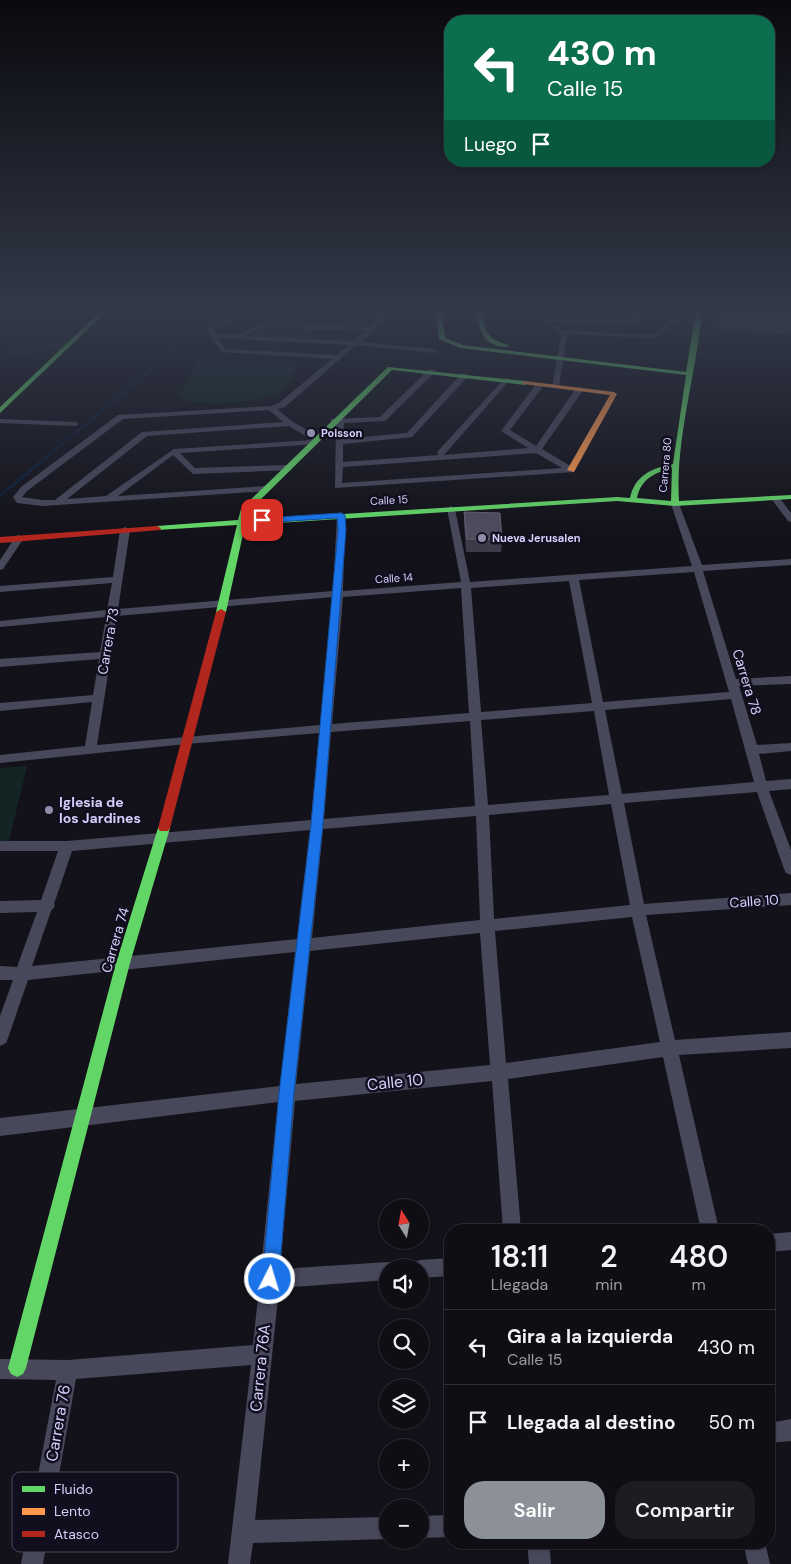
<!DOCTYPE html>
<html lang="es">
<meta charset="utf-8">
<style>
body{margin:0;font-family:"DM Sans",sans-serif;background:#1c1c22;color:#f1f3f6;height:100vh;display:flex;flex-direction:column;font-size:19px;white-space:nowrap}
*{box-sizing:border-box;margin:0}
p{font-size:16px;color:#9b9ca0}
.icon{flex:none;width:28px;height:28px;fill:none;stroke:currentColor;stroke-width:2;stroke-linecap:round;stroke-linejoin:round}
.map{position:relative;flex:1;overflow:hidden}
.details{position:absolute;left:444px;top:1224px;width:331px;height:325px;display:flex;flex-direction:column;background:#0e0e14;border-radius:20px;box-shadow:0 1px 4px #0004,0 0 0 1px #2e2e34}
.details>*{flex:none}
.hud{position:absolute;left:444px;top:15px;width:331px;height:152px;border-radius:20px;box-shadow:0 1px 4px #0004,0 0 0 1px #2e2e34;background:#0b6e4f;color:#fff;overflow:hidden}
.needle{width:32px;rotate:349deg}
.buttons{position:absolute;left:379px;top:1199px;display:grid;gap:10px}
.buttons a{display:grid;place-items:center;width:50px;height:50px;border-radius:50%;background:#0e0e14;box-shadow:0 1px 4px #0004,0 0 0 1px #2e2e34;font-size:25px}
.pin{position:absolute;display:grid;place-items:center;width:42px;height:42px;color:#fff;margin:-21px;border-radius:10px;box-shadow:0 2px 8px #0006}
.me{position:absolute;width:55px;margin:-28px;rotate:5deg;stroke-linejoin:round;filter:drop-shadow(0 0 4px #0008)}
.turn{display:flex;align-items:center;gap:18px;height:105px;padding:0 20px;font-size:22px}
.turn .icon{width:65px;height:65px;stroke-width:2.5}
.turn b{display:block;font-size:35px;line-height:42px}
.then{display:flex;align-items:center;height:48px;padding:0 20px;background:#0003;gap:10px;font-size:19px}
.eta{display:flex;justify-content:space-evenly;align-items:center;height:85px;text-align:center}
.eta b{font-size:30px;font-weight:600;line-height:35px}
.action{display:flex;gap:10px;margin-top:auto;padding:10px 20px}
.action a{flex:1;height:58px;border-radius:20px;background:#8c9099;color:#fff;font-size:20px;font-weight:600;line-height:58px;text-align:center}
.action a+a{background:#1c1c22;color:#f1f3f6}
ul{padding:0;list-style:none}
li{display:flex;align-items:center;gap:15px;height:75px;padding:0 20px;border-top:1px solid #2e2e34}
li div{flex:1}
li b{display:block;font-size:19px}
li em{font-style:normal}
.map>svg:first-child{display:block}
.green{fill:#122424}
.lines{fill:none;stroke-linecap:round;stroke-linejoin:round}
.stream-far1{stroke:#0e1d35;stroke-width:2.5}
.stream{stroke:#0e1d35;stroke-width:3}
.street{fill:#48485b;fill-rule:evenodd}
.fast{fill:#63d668;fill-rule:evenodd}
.slow{fill:#ff974d;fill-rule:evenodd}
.jam{fill:#b3261e;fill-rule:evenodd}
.wall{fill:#3c3b49}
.building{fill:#4d4b5c;stroke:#626075}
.route{fill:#1a73e8;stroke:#114b97}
.poi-dot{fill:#908eac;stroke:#110e1e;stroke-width:2}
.labels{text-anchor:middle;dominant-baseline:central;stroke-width:5;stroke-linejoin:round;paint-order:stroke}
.far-poi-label{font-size:11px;font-weight:bold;fill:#d4d0fb;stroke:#110e1e;text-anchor:start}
.far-street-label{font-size:11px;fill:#d4d0fb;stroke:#110e1e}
.street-label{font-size:14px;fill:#d4d0fb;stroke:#110e1e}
.poi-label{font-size:14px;font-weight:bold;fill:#d4d0fb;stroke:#110e1e;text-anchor:start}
.near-street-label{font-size:16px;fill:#d4d0fb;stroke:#110e1e}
.key{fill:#110e1e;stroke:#4c4860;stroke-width:1}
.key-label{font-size:14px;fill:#d4d0fb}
</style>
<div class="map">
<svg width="791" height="1564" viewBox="0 0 791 1564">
<rect width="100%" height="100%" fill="#13121a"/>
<path class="green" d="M292 314 301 315 311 326 307 327 318 340 239 336Z
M72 339 60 350 7 355 8 346Z
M202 359 291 361 297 363 298 367C293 373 289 384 282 389 263 404 209 405 186 401L180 395 197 362Z
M27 766 9 841H0V768Z"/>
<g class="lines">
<path class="stream-far1" d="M129 388 169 353 205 310
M54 451 126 390"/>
<path class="stream" d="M0 496 55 450"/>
<path class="street" d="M249 310H257L213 330 216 334 236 335 291 311 384 315 391 310H397L361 342 434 349 437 351 434 353 356 345 285 407 277 409 293 422 319 437 320 439 317 444 180 453 195 468 288 465 292 468 291 470 193 474 173 455 118 496 266 486 270 489 269 491 42 506 17 503 13 497 21 487 118 415 271 406 279 403 332 359 221 352 206 329ZM292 315 380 319 370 327 305 325 302 327 305 329 365 331 353 341 243 336ZM218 338 349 345 337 355 225 349ZM269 410 283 422 142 432 55 500H42L22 497 27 491 123 419ZM289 426 312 440 174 449 106 496 67 499 147 436Z
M408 310H538L535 312H411Z
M648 310H655L641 319 626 325 549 322 546 320 549 318 625 321Z
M658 310H665L677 316 678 320 660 335 651 338 565 334 567 337 559 386 552 388 561 337 554 326H558L562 330 648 335 656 333 672 319Z
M429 369 436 371 385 421 344 423 343 439 407 433 462 373 469 375 412 437 343 444V462L439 455 437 453 438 451 505 378H508V382L444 455 528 448 501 431 537 383H540L544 385 510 430 536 446 577 387H580L584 389 542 449 574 468V472L335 488 336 423H331V419L380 417ZM536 453 562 468 342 483 343 467Z
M0 419 75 422 79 424 75 426 0 423Z
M773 497H779L791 513V522L788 521 773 501Z
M675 501 679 504 702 565 791 559V565L703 571 736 679 791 676V684L739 686 757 745 791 743V751L759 754 766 781 791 779V789L769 791 791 850V875L786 873 784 869 757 792 624 803 644 904 791 893V905L646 915 675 1040 791 1032V1048L679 1055 719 1230H701L663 1057 508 1079 521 1230H503L492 1081 295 1101 280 1269 388 1262 395 1264 396 1268H388V1280L279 1288 255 1520 388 1517V1539L253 1543 250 1564H228L251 1365 76 1379 43 1564H21L56 1380 0 1379V1359L68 1360 253 1345 278 1102 0 1136V1118L280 1086 295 952 28 980 8 1038 6 1043 0 1046V1016L13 980H0V966L17 967 37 912 0 913V901L41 900 58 851H0V841H67L311 820 319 733 186 744 0 763V755L85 746 92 702 0 711V703L93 695 99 659 0 667V659L100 652 106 617 0 627V621L107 610 112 583 0 592V586L113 577 120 530 125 527 130 530 118 609 333 591 337 515 341 512 345 515 343 591 461 582 447 509 451 506 455 509 470 582 692 566 671 504ZM694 572 729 692 603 702 579 580ZM569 581 592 703 481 712 471 588ZM461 588 469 713 332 724 343 597ZM333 597 320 725 97 745 117 616ZM731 699 754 782 622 794 605 710ZM594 711 609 795 488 805 481 720ZM470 721 475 806 324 819 331 732ZM611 804 630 905 494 919 489 815ZM476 816 480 920 312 938 323 829ZM310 830 297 939 32 966 51 911 55 906 54 904 72 851ZM632 917 660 1042 506 1063 495 931ZM480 933 490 1065 296 1084 310 951Z
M19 535 24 538 3 569 0 570V560L16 536Z
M791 1232V1250L769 1252V1234Z
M450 1258V1276L420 1278V1268H411L413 1262 420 1260Z
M791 1419V1441L769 1443V1423Z
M450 1515V1537L420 1538V1516Z
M527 1542H549L551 1564H529Z
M743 1542H765L770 1564H748Z"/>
<path class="fast" d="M102 310H108L0 413V407Z
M436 310H442L445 338 463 345 686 372 696 310H702C697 372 675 439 679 501L791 495V499L675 506 617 501 245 525 226 612 221 615 218 614 216 612 237 525 157 530 153 528 157 526 238 520 241 509 388 367 525 381 528 383 525 385 392 370 248 512 246 520 617 497 630 498C635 475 652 468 673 464L686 375 460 348 439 339ZM672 468 671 501 637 498C641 479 654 473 672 468Z
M476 310H482C485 332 486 338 508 345V347C483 347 479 330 476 310Z
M164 823 168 825 170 828 130 963 26 1368 23 1374 17 1377 11 1374 8 1368 116 963 158 828 160 825Z"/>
<path class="slow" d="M525 381 614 392 617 394 574 472 567 470 610 395 523 384V382Z"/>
<path class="jam" d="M157 526 161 528 160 530 0 543V537Z
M221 609 226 612 170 828 168 831H160L158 828 216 612Z"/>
</g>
<path class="wall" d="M714 310H791V335L713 328V314Z
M464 512 502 540 501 552H466L464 524Z"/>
<path class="building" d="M717 310H791V321L717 314Z
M464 512 500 513 502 540 467 539Z"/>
<linearGradient id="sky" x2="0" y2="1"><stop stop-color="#0a0a0e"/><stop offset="0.59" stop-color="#333949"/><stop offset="1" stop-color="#333949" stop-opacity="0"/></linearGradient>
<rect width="791" height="529" fill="url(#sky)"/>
<path class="route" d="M341 513 345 515 346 530 323 824 294 1093 279 1279 276 1285 270 1288 264 1285 262 1279 279 1093 311 824 338 530 337 518 262 523 258 520 262 518Z"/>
<g class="poi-dot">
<circle cx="311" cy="433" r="5"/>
<circle cx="482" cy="538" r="5"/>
<circle cx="49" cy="810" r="5"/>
</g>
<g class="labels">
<g class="far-poi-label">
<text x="321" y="433">Poisson</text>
<text x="492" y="538">Nueva Jerusalen</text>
</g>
<g class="far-street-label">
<text transform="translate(665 465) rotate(-85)">Carrera 80</text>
<text transform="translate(389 500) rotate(-3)">Calle 15</text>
<text transform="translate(394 578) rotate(-4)">Calle 14</text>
</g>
<g class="street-label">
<text transform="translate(108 641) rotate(-80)">Carrera 73</text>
<text transform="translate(747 682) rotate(73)">Carrera 78</text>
<text transform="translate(754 901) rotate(-4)">Calle 10</text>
<text transform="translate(115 940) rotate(-74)">Carrera 74</text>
</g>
<g class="poi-label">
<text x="59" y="802">Iglesia de<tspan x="59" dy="16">los Jardines</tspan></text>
</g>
<g class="near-street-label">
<text transform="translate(395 1082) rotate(-6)">Calle 10</text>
<text transform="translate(260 1368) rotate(-84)">Carrera 76A</text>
<text transform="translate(58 1423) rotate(-80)">Carrera 76</text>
</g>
</g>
<rect x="12" y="1472" width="166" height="80" rx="8" class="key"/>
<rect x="22" y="1486" width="23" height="6" fill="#63d668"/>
<rect x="22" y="1508" width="23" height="7" fill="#ff974d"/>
<rect x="22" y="1531" width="23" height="6" fill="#b3261e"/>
<g class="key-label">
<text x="54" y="1494">Fluido</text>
<text x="54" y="1516">Lento</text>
<text x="54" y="1539">Atasco</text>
</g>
</svg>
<div class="buttons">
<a><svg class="needle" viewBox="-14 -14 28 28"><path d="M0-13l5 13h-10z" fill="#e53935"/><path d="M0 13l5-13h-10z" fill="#9b9ca0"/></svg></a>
<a><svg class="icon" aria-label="sound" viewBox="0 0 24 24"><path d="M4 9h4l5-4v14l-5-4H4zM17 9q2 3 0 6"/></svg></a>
<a><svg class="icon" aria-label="search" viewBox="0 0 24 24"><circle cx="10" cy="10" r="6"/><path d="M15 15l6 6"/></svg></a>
<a><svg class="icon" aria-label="layers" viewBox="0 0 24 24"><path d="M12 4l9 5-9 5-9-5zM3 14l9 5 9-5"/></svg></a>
<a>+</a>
<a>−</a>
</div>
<div class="pin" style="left:262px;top:520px;background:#d93025"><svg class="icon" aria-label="arrive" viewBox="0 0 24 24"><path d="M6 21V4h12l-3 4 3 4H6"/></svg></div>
<svg class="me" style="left:270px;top:1279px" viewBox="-20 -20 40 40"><circle r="17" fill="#1a73e8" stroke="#fff" stroke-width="3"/><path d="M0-11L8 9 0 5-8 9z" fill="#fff"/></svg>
<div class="hud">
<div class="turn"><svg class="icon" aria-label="left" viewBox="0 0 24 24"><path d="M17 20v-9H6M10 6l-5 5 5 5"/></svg><div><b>430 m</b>Calle 15</div></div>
<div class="then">Luego<svg class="icon" aria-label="arrive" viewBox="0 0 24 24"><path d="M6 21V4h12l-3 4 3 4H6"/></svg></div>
</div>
<section class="details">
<div class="eta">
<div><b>18:11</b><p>Llegada</p></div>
<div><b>2</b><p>min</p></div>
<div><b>480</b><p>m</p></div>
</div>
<ul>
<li><svg class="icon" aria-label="left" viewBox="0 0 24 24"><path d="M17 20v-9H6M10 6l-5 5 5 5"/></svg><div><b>Gira a la izquierda</b><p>Calle 15</p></div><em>430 m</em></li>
<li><svg class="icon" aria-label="arrive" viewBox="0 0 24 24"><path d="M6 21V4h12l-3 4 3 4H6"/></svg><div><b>Llegada al destino</b></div><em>50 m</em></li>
</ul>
<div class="action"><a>Salir</a><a>Compartir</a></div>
</section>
</div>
